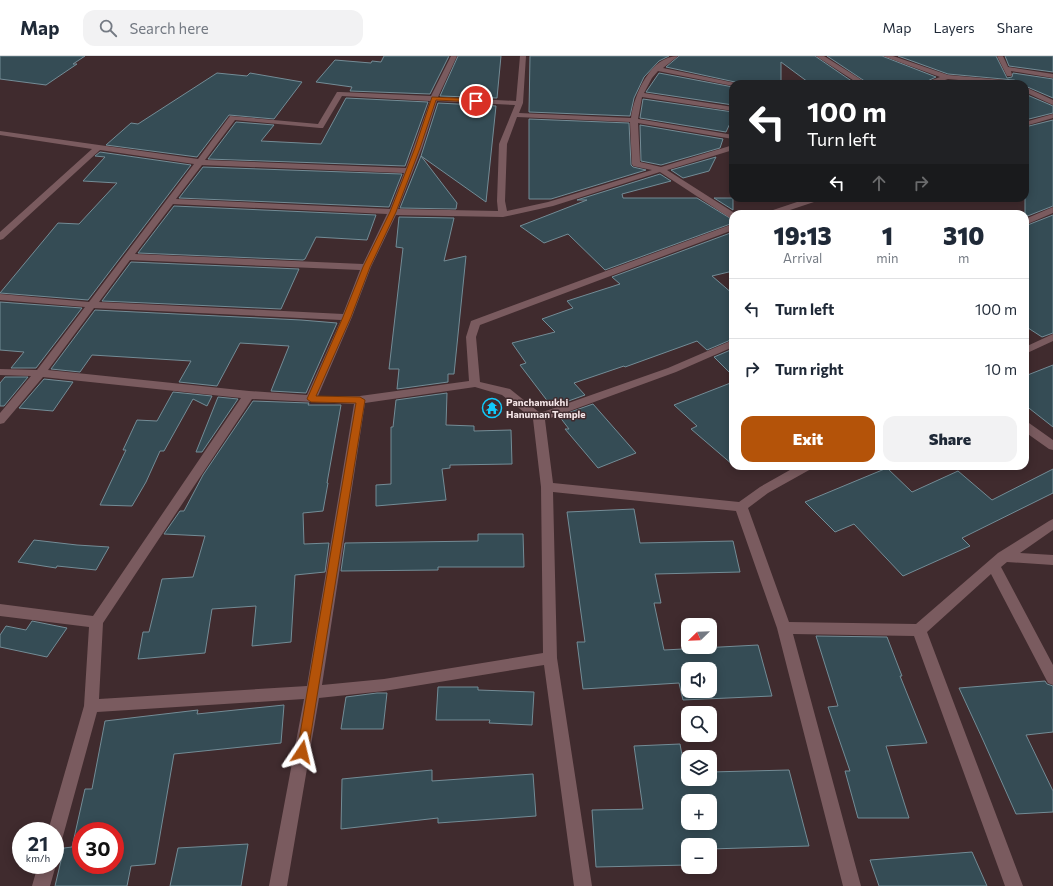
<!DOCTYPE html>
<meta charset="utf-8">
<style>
body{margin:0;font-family:Commissioner,sans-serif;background:#f2f2f3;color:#1f2937;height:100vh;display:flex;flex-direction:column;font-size:15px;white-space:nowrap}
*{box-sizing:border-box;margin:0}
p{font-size:13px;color:#747a83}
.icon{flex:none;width:22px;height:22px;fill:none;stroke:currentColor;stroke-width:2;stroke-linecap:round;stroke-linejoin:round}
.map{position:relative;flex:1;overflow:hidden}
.sheet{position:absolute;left:729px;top:154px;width:300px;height:260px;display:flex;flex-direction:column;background:#fff;border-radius:12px;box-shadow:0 2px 10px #0003}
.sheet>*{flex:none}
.banner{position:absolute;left:729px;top:24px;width:300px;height:122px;border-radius:12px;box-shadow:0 2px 10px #0003;background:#202124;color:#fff;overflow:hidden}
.needle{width:26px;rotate:247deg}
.tools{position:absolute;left:681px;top:562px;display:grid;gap:8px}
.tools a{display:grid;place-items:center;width:36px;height:36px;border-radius:8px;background:#fff;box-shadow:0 2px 10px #0003;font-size:20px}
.speed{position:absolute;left:12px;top:766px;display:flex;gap:8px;font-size:20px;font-weight:700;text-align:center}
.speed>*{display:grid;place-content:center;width:52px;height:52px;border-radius:50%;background:#fff;box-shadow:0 2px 10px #0003;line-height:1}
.speed small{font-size:10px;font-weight:400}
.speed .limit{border:6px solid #d22;background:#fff;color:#111}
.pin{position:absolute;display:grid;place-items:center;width:34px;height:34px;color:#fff;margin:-17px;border:2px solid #fff;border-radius:50%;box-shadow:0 1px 4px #0007}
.me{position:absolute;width:44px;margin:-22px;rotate:10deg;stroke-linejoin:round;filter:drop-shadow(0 0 3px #0008)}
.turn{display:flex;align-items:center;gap:14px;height:84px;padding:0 12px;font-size:18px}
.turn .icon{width:52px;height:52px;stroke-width:2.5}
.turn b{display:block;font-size:28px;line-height:34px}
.lanes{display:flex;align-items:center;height:38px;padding:0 12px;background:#0003;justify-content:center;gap:20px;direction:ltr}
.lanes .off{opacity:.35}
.eta{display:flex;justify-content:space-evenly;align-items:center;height:68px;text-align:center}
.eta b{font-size:24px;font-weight:800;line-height:28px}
.button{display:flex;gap:8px;margin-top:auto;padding:8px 12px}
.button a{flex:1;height:46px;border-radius:12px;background:#b45309;color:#fff;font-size:16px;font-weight:800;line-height:46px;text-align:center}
.button a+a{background:#f2f2f3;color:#1f2937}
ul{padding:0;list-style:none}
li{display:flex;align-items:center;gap:12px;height:60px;padding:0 12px;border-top:1px solid #e0e1e3}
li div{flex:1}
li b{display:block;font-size:15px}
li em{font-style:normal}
header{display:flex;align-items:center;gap:24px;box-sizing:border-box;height:56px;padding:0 20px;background:#fff;border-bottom:1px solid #e0e1e3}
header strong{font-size:19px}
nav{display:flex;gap:22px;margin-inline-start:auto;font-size:14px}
.search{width:280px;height:36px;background:#f2f2f3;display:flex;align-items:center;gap:10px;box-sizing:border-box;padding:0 14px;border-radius:12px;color:#747a83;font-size:15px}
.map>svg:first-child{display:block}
.building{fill:#354c55;stroke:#738c96;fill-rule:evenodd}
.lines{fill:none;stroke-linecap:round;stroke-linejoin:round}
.minor{fill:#7a5b5f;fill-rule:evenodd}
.route{fill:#b45309;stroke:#753606}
.labels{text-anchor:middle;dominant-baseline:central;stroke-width:3;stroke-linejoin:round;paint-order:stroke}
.poi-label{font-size:10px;font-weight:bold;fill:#f4e5e7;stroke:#402b2e;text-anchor:start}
</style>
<header>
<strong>Map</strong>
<div class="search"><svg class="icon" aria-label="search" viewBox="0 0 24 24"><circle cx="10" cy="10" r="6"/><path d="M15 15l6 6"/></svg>Search here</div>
<nav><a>Map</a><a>Layers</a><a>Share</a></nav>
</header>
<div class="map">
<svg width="1053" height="830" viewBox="0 0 1053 830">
<rect width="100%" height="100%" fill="#402b2e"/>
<path class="building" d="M0 0H85L73 8H77L46 29 0 23Z
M384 0H449L430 38 350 35 352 31 316 26 335 4 371 7 372 5 381 6Z
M458 0H501L497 42 440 40Z
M530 0H669L659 5 644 21 634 42 630 60 529 56Z
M679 0H815L856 28H819L814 25 808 26 781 6V28H738L735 26 666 11Z
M827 0H882L936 21 921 28H869Z
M898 0H996L1007 22 1012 21 1013 17 1053 23V42L1025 30V28H1019V26L1014 24 948 18Z
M1005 0H1053V16L1009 10Z
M217 17 247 20 250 17 302 26 274 63 229 59 197 101 106 89 131 67 138 68Z
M659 17 733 31V49L646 36Z
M948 25 986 28H938Z
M1025 38 1053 50V57L1025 64Z
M346 42 428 46 405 110 208 103 236 66 274 69 261 85 321 88Z
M643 43 733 56V61L726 76 640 62Z
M438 47 496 50 486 146 421 100Z
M529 63 629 67 631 109 633 111 646 114 551 143H529Z
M1053 64V150L1025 161V71Z
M640 69 723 83 720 92 661 109 641 105Z
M100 96 191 109 88 244 0 237 58 167 79 168 117 127 83 125 105 101 95 100Z
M421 100 457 147 456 153 400 152Z
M716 101 709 115 683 122 671 114Z
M203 111 402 118 389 151 179 142Z
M660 118 671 125 622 138 623 142H697L733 164V167L605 214 568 178 544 187 520 170 587 144H577Z
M714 142H733V154Z
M174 150 376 159 367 184 316 181 305 203 303 204 138 197Z
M1053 159V277L1042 281 1025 270V170Z
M399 161 454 162 444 205 466 200 454 318H448V326L397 333 399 313H389L403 192 396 191Z
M733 176V215L712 220 733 238V283L707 294 697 285 625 311 624 310 574 327 585 339 552 351 520 309 526 307 512 287 555 276 542 263 573 252 567 245 620 228 612 221Z
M131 206 299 213 281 253 102 245Z
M0 246 82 252 36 312H11L24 296 0 294Z
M95 254 301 264 337 267 306 337 271 335 289 290 240 287 217 330 179 326 191 305 92 299 80 316 51 313Z
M733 293V320L714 301Z
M1053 309V371L1025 349V320Z
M5 321H28L4 350H0V327Z
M44 323 73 326 53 355 19 352Z
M733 326V409L691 373 697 370 674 349Z
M173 336 212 340 207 350 193 343 164 395H160L146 426 132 450 100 449 126 394H123L137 364 157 365Z
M447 337 446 369 474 370V375L511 374 512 408 450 409V412L442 413 446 444 376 450V429L391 428V371H393L396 344Z
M218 341 238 343 202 396H196Z
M253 345 309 347 308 349H341L327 427H328L323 455 303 457 304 488 329 487 325 516 295 519 291 586 252 590 256 550 212 553 205 597 138 603 143 576H149L162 523 193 521 205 480 164 478 180 455H184L203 419Z
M593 348 636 397 598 412 565 373H569L559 360Z
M887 412 912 436 958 415 992 444 1053 413V437L962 482 970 490 903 520 854 468 835 476 805 446Z
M634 453 640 487 733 485 740 516 655 518 661 547H654L664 594 758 589 772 640 683 644 679 627 583 633 577 586H585L567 456ZM688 613H710V635H688Z
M478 478H523L524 511H438V514L341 515 345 487 478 485Z
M34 484 77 489 109 491 96 514 57 510 56 512 18 506Z
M32 565 67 572 47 601 0 591V579L6 570 26 574Z
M816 580 887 581 902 620H900L927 687 886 690 909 762H858L845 715H850L828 651 838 650Z
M1045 625 1047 628 1053 630V676L1026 679 1053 735V756L1016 758 983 684 959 632Z
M438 631H478V634L534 636 532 669 489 667 490 664H436Z
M377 637H387L383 673H341L346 641Z
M284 649 281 687 174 698 155 808 131 810 127 830H55L64 792 72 791 85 733H92L105 665 198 654 197 658ZM81 775H115V809H81Z
M680 688 685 716H688V723H710V716L789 714 809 790 710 793V789H688V809L596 811 592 754 643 753 634 690ZM688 745H710V767H688Z
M432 714V725L533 718 536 760 438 767V762L341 773 342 723Z
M248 788 241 830H170L178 792Z
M972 796 987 830H879L870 804Z"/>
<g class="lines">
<path class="minor" d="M451 0H457L438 41 516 45 520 0H526L523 47 519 57 631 62C634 38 651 0 678 0L663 12 735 27 737 28H733V30L658 15 652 22 644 37 733 51V55L642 41 638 63 733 79V83L638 67 640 106 661 111 733 89V94L667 114 736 158H733V163L730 162 660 116 553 150 503 161 396 159 371 211 352 261 318 340H360L469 325 466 281 471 265 733 168V174L480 269 476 281 480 326 510 333 540 357 668 312 733 284V291L676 316 545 364 553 427 739 446 760 431 797 410H813L811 413 768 437 748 452 789 566 916 568 998 497 1049 465 1053 463V474L1020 497 1053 499V509L1007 506 1001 511 1053 609V629L1048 627 991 518 927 576 1023 830H1005L914 580 793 578 861 830H843L777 572 736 455 553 436 557 602 592 830H574L544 609 384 635 319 642 287 830H269L304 643 97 656 63 780 61 786 55 788V775H48L84 650 89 571 0 560V548L93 560 241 342 43 321 4 367 0 368V357L31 320 0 319V313L37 314 85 251 0 244V238L89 246 194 108 100 94 3 183 0 184V176L92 93 0 79V75L198 103 230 60 318 68 337 36H340L431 40ZM342 40 430 45 406 112 205 104 235 64 320 72H323ZM437 45 515 49 499 88 497 145 498 155 398 153 422 92ZM517 61 630 66 632 108 633 110 652 114 548 146 507 155 505 145 507 88ZM202 109 404 117 390 153 176 143ZM173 148 387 158 363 208 135 198ZM130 204 360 214 343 258 99 246ZM94 252 341 264 307 339 249 335 48 314ZM475 331 502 339 533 363 541 431 543 597 384 623 322 629 365 347ZM252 343 354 348 307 630 99 643 103 567Z
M816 0H824L868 28H859Z
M883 0H893L948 19 1014 25 1018 27 1002 28 948 23 933 28H922L940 21Z
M997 0H1003L1008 11 1053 18V22L1011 15 1012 19 1011 20H1007Z
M1025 31 1053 44V49L1025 36Z
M1053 58V62L1025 70V66Z
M809 142H821L820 144 778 158H766L767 156Z
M1053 151V157L1025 169V163Z
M1053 278V285L1025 298V291Z
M1025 366 1029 367 1053 384V394L1049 393 1025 376Z
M55 808 56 809 50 830H32L38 809H55Z"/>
</g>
<path class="route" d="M432 41 476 43 479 45 476 46 436 44 420 92 396 156 370 211 351 261 316 340 360 341 365 344 308 696 307 699 302 701 298 699 297 696 356 347 311 346 307 343 343 261 363 211 390 156 415 92Z"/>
<defs>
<symbol id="temple-ring" viewBox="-11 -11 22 22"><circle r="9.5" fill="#402b2e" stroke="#11cafb" stroke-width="1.5"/><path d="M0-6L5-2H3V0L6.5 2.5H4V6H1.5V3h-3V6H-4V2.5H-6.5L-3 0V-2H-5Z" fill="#11cafb"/></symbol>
</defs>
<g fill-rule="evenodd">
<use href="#temple-ring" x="481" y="341" width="22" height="22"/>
</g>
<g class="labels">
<g class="poi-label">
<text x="506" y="346">Panchamukhi<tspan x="506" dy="12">Hanuman Temple</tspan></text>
</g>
</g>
</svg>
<div class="tools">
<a><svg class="needle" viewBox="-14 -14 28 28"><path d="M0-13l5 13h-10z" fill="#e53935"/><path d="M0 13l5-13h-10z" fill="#747a83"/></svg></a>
<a><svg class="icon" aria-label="sound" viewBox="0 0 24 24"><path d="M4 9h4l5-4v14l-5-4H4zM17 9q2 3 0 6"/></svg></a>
<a><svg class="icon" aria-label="search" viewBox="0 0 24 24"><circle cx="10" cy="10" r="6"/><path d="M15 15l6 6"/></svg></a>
<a><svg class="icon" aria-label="layers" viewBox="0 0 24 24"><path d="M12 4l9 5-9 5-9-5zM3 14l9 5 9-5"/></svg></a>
<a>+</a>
<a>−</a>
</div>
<div class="speed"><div>21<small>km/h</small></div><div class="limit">30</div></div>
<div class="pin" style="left:476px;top:45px;background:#d93025"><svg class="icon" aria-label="arrive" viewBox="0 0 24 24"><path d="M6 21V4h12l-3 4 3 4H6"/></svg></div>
<svg class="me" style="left:302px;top:696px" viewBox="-20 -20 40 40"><path d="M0-17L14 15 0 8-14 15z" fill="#b45309" stroke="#fff" stroke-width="4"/></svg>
<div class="banner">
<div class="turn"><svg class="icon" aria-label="left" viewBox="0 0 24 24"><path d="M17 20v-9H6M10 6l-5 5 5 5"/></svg><div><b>100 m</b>Turn left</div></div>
<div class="lanes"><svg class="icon" aria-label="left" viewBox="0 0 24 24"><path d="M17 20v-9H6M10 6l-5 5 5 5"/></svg><svg class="icon off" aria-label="ahead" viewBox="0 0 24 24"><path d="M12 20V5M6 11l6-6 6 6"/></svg><svg class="icon off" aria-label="right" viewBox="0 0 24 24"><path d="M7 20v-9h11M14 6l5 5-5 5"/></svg></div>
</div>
<section class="sheet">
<div class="eta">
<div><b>19:13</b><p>Arrival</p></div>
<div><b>1</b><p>min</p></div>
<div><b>310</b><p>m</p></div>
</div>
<ul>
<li><svg class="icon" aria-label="left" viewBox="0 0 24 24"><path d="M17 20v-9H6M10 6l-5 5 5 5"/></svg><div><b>Turn left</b></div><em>100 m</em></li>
<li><svg class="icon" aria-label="right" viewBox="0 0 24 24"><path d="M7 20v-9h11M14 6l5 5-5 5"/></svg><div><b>Turn right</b></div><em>10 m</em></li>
</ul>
<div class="button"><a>Exit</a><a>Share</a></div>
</section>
</div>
